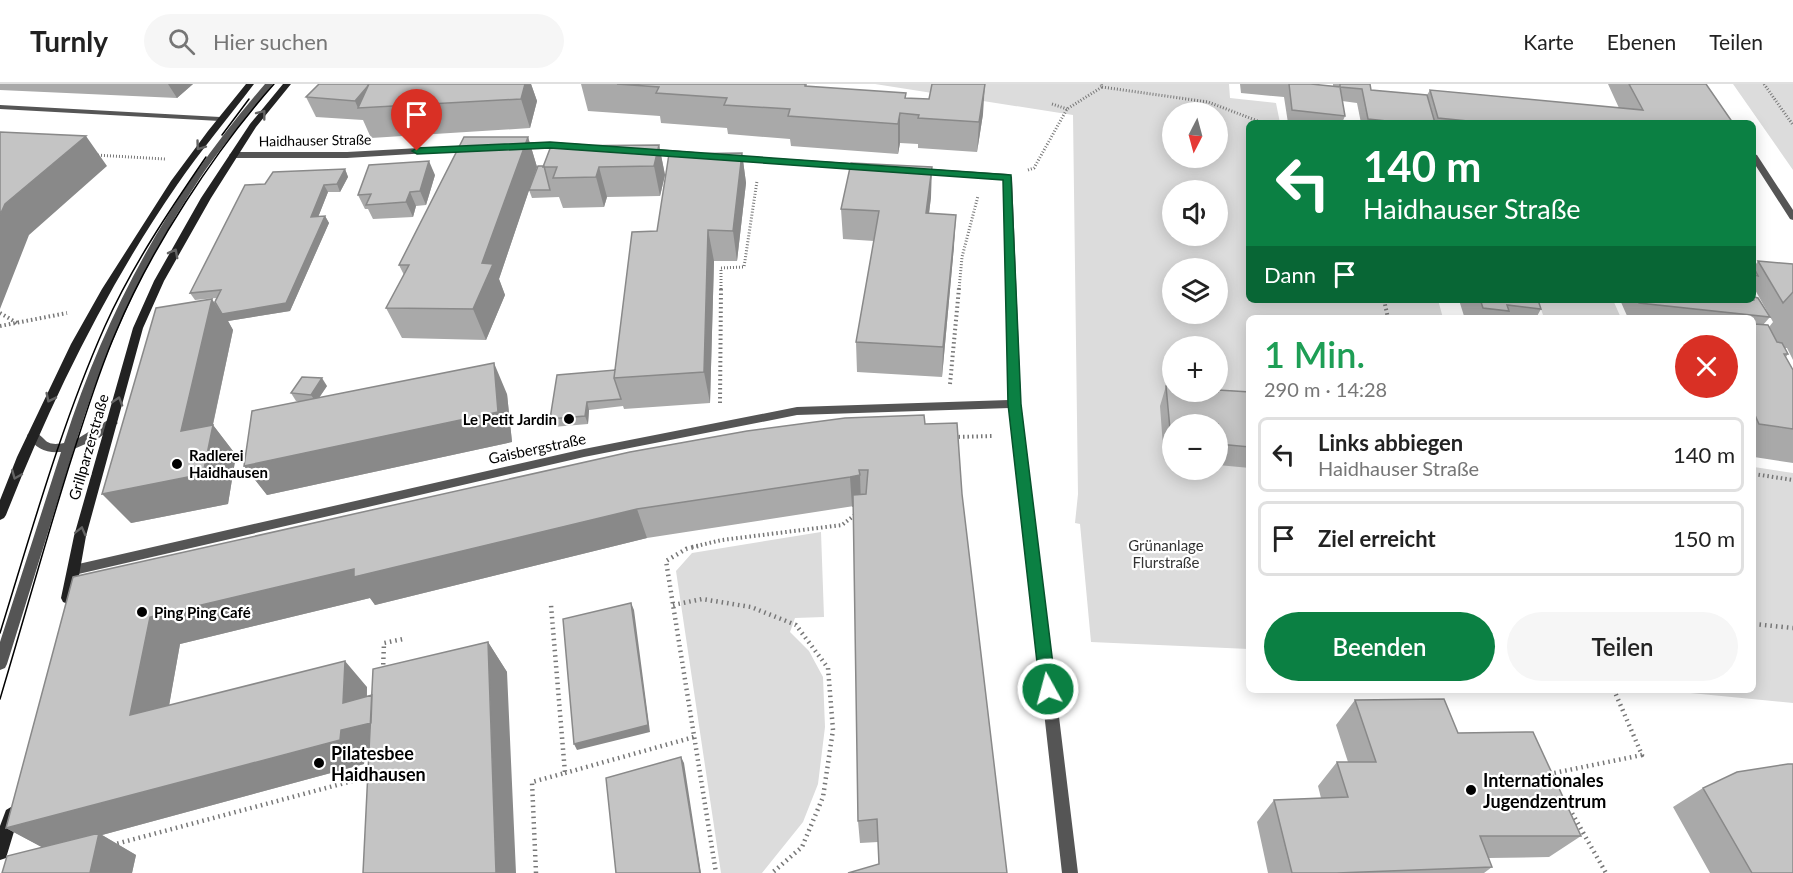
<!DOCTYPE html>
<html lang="de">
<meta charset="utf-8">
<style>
body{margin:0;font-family:Lato,sans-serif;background:#f6f6f6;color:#222;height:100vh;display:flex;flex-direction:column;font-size:22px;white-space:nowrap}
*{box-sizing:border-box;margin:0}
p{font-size:20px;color:#767676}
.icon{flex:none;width:33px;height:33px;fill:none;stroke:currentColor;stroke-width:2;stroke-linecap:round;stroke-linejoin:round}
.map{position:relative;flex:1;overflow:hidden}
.panel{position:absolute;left:1246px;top:231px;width:510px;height:378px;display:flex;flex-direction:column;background:#fff;border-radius:9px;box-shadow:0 3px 15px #0003}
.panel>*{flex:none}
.guide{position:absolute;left:1246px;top:36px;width:510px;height:183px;border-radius:9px;box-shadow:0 3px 15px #0003;background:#0b8043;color:#fff;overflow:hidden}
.needle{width:39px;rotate:186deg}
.buttons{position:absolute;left:1162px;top:18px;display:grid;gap:12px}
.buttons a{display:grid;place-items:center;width:66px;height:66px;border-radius:50%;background:#fff;box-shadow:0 3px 15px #0003;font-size:30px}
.pin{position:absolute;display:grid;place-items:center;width:51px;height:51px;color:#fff;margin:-62px -26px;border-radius:50% 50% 50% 0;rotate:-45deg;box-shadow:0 0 6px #0007}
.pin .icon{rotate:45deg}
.me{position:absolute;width:66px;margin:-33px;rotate:353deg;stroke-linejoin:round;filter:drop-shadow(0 0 4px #0008)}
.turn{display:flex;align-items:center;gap:21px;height:126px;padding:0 18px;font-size:27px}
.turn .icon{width:78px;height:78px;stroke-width:2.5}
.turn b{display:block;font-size:42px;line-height:51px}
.then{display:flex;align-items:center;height:57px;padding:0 18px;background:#0003;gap:12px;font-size:22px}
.round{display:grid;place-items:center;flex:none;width:63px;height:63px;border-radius:32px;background:#f6f6f6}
.overview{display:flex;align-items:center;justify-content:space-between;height:102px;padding:0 18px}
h1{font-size:36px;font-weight:600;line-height:45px;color:#1e9e55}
.primary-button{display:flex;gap:12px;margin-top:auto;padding:12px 18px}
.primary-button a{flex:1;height:69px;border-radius:36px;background:#0b8043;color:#fff;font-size:24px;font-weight:600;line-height:69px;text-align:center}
.primary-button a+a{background:#f6f6f6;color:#222}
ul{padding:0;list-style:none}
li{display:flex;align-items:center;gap:18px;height:75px;margin:0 12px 9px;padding:0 6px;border:3px solid #e0e0e0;border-radius:9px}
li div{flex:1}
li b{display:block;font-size:22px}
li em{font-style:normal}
header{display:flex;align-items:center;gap:36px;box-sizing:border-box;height:84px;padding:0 30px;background:#fff;border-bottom:2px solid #e0e0e0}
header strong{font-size:28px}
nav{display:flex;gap:33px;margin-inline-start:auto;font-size:21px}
.search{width:420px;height:54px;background:#f6f6f6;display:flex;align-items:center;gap:15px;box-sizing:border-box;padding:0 21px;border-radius:33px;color:#767676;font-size:22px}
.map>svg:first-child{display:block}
.green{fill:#dcdcdc;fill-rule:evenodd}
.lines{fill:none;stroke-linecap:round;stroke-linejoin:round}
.path-far2{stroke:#777;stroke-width:3;stroke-dasharray:1 2;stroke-linecap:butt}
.path-far1{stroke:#777;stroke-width:4;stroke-dasharray:1.5 3;stroke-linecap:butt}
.path{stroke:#777;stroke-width:4.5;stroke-dasharray:1.5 4;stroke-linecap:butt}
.service{fill:#555;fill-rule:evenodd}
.minor{fill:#555;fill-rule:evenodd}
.secondary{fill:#222;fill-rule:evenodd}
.tram{stroke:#000;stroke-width:1.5}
.wall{fill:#a9a9a9}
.shaded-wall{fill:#898989}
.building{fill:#c4c4c4;stroke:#898989;stroke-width:1.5}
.oneway{stroke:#646464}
.route{fill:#0b8043;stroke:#07532c;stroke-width:1.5}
.poi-dot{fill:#000;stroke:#fff;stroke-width:2}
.labels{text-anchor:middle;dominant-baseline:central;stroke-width:4.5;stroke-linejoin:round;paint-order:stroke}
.far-street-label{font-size:14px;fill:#000;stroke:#fff}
.poi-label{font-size:15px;font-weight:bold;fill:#000;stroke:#fff;text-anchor:start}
.street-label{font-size:15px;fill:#000;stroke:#fff}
.park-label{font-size:15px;fill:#333;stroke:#fff}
.near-poi-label{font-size:18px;font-weight:bold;fill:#000;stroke:#fff;text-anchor:start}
</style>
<header>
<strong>Turnly</strong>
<div class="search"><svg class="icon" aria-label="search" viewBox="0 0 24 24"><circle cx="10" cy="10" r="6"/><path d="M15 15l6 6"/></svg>Hier suchen</div>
<nav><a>Karte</a><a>Ebenen</a><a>Teilen</a></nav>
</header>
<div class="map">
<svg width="1793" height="789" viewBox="0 0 1793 789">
<rect width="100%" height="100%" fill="#fff"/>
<path class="green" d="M875 0H1229L1230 14 1276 19 1280 39H1250V216H1438L1443 234H1250L1249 565 1091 558 1080 440 1075 439 1078 410 1073 31ZM1173 28H1218V74H1173ZM1173 106H1218V152H1173ZM1173 184H1218V230H1173ZM1173 262H1218V308H1173ZM1173 340H1218V386H1173Z
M1733 0H1793V86Z
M1538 216H1613L1621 234H1544Z
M1754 383 1793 389V619L1660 606H1754Z
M821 448 824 533 795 534 790 548 809 567 823 593 825 643 818 700 803 738 762 789H721L676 487 692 469Z"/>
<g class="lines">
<path class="path-far2" d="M1764 0 1793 41
M1102 3 1208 18 1263 39
M1052 20 1067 25
M95 71 165 75
M1028 86 1034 84 1067 25 1102 3 1101 0
M721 205V184L744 183 757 97
M959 205 962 173 978 112"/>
<path class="path-far1" d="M1384 216 1388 234
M0 229 17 239
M0 242 67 229
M950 300 959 204
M720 319 721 204
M954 353 994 352
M1754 390 1793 396
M692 463 722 456 842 441 856 430"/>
<path class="path" d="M698 462 686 465 666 477 716 789
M673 521 702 515 751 523 796 541 828 584 833 646 823 713 802 763 772 789
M1754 540 1793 544
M383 586 384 559 403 555
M565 689 694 653
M1549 690 1642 671 1614 606
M1564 715 1606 789
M112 761 371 692
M536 789 532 698 565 689 551 521"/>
<path class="service" d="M265 0H273C249 32 222 61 200 94 146 175 106 262 77 355L108 336 112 335 118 339 99 354 74 365 7 580 5 584 0 586V558L61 368C45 369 36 365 27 351L33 347C47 353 43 363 64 359 108 222 171 109 265 0Z
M0 21 220 33 224 35 220 37 0 25Z"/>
<path class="minor" d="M550 58 582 60 586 63 582 66 550 64 515 65 511 62 515 59Z
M474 61 477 62V66L347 74H233L229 71 233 68H347Z
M644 64 695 68 699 71 695 74 641 69 640 67Z
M1754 70 1757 71 1793 126V136L1790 135 1754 79Z
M728 71 866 80 870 83 866 86 725 76 724 74Z
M916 84 1008 90 1012 93 1021 320 1078 789H1062L1010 324 797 331 584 373 74 491 69 490 68 486 69 482 74 481 584 365 797 323 1009 316 1004 95 913 89V85Z"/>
<path class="secondary" d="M246 0H254C228 34 201 66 177 101 106 204 52 315 6 431L4 434 0 436V416L17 373 71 260 102 205 171 97 208 47Z
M283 0H291L256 43 211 114 164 197 143 244 86 452 75 514 73 518 68 520 63 518 61 514 74 452 133 244 154 197 201 114 250 40Z
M11 723 16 726 19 731 6 774 0 776V742L6 726Z"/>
<path class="tram" d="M222 51 249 15
M0 549C32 446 61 341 105 242 132 182 169 127 206 73
M0 615C24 535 46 455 71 376 85 333 98 289 116 248 151 164 214 68 274 0"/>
</g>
<path class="wall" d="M0 0H193L177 14 0 6Z
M319 0H531L537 17 530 44 371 54 363 36 316 33 306 13Z
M581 0H807V2L906 14 983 30 977 68 918 64V60L900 59 898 70 791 62 790 55 728 50 727 44 661 39 660 32 588 27Z
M1240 0H1311L1333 2V0H1370L1371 6 1427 11 1430 6 1619 24 1608 0H1706L1733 39H1361L1357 19 1342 17 1345 32 1342 39H1288L1284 13 1241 9Z
M528 53 537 83 530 104 544 82 659 61 665 91 660 112 607 113 604 123 563 124 559 113 532 114 529 106 499 195 505 211 486 256 402 254 386 224 404 191 399 181Z
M742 69 746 99 737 177H714L710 319 624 325 623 322 589 326 588 340 553 343 550 335 615 286 657 147Z
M345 85 348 93 340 108H328L318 133 325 132 329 139 290 227 228 237 233 246 213 341 236 371 228 420 131 439 216 214 195 216 190 209 265 100Z
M435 91 426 121 416 122 413 133 373 135 368 125H365L358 111Z
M931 113 929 130 954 162 942 293 857 288 856 258 874 157 843 155 841 125Z
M1758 177 1793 180V276L1787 264H1785L1788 270 1786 273 1793 286V379L1754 373V234H1628L1620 216H1754L1770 233 1763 241 1769 243 1773 238 1754 204V183Z
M1459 216H1538L1541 225 1536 234H1473L1472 233 1464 232Z
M327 302 319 314 507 310 512 358 267 411 244 382 302 317H296L291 309Z
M1166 302 1250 308V384L1218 381V340H1173V377L1164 376 1160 322Z
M924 331 879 780 878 758 860 759 858 737 854 422 647 454 375 521 370 514 180 560 169 621 367 603V612L372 611 488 558 507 588 369 670 365 671 364 680 102 751 136 771 132 789H2L42 763 6 744 73 493Z
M1355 616 1458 649 1581 752 1549 773 1488 774 1492 783 1484 789H1268L1257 738 1274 716 1321 714 1318 702 1337 678H1348L1336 641Z
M1703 704 1793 789H1710L1673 723Z"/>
<path class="shaded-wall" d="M168 0H193L177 14Z
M370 0 358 24 355 17Z
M525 0H531L537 17 530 44 521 15Z
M985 0 983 30 977 68 979 38Z
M900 29V59L898 70V40Z
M86 52 107 82 29 151 0 225V131L5 120Z
M528 53 537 83 499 195 505 211 486 256 473 225 482 179Z
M659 61 665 91 660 112 654 82Z
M742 69 746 99 737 177 733 147Z
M429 77 435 91 426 121 420 107Z
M599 83 607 113 604 123 596 93Z
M932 83 931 113 925 160 926 129Z
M345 85 348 93 340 108 337 100Z
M324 101 328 108 315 141 311 133Z
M410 108 416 122 413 133 406 118Z
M956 131 954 162 942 293 943 263Z
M325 132 329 139 290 227 228 237 233 246 205 377 181 347 212 215 222 230Z
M708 146 714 177 710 319 704 288Z
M494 279 507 310 512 358 267 411 244 382Z
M322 294 327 302 316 318 311 311Z
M587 318 589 326 588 340 585 332Z
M213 341 236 371 228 420 131 439 102 410Z
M860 391 861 421 852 423 850 393Z
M637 425 647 454 375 521 370 514 180 560 163 656 130 631 150 533 354 485Z
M631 519 634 526 650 648 577 666 574 660Z
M488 558 507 588 516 789H496Z
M345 577 367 603 366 640 374 638 397 663 365 671 364 680 102 751 136 771 132 789H90L6 744 343 619Z
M681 673 684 679 701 789H700Z"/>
<path class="building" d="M319 0H369L367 3 355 17 306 13Z
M369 0H525L521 15 358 24Z
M617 0H805V2L906 9 905 14 929 15 932 0H985L979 38 918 34 919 31 900 29 898 40 788 32 790 25 724 21 727 14 656 9 659 3Z
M1289 0H1311L1340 3 1345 32 1292 26Z
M1340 0H1370L1371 6 1427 11 1435 39H1406L1368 35 1362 5 1340 3Z
M1629 0H1706L1733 39H1488L1438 34 1430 6 1643 26Z
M0 48 86 52 5 120 0 131Z
M464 53H528L482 179 493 180 473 225 386 224 409 181H399Z
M659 61 654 82 599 83 596 93 553 94 557 83H543L551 62Z
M742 69 733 147 708 146 704 288 614 294 632 148 657 147 669 70Z
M429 77 420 107 410 108 406 118 366 121 371 110 358 111 369 81Z
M851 79 932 83 926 129 956 131 943 263 856 258 879 127 841 125Z
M538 82H544L550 106H529Z
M345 85 337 100 324 101 311 133 325 132 286 219 222 230 215 218 221 206 190 209 245 101 265 100 273 88Z
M1758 177 1793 180V208L1783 219Z
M1754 184 1758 192 1754 191Z
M1754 213 1758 214 1770 233 1639 219 1637 216H1754Z
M212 215 181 347 213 341 203 390 102 410 156 224Z
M1472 216H1538L1541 225 1507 221 1509 227 1483 224 1481 218 1472 217Z
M1754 240 1768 241 1777 258 1782 259 1788 270H1784L1793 286V345L1759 340 1754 329Z
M494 279 498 328 244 382 252 327Z
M615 286 614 294 621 315 587 318 585 332 550 335 557 291Z
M302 293 322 294 311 311 291 309Z
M1166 302H1173V308H1218V306L1250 308V363L1218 360V340H1173V357L1171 356Z
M924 331 925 340 957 339 962 410 1007 789H848L879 780 877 735 858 737 853 411 866 410 868 386H859L860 391 850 393 637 425 354 493V485L150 533 130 631 345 577 343 619 372 611 371 639 341 646 340 656 6 744 73 493 630 368 747 347 845 334Z
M631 519 648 641 574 660 563 535Z
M488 558 496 789H363L373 585Z
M1444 615 1458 649 1533 648 1581 752H1480L1492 783 1337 789H1292L1274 716 1348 713 1337 678H1376L1355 616Z
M681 673 700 789H616L606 694Z
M1788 680H1793V789H1752L1703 704 1737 688Z
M99 749 90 789H2L7 772Z"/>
<defs><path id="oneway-chevron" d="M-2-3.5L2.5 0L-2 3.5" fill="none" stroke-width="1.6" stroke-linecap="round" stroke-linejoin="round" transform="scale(1.5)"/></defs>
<g class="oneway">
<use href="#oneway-chevron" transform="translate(262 30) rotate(-52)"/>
<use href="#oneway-chevron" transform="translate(200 62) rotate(126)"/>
<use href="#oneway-chevron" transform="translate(174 169) rotate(-62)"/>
<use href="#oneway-chevron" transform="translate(50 314) rotate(116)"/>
<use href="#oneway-chevron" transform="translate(118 317) rotate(-73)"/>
<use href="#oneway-chevron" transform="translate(16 391) rotate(112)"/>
<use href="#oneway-chevron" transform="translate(81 447) rotate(-76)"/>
</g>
<path class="route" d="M550 58 1011 91 1021 320 1056 605 1054 610 1048 612 1042 610 1040 605 1008 320 1003 96 550 64 417 70 412 67 417 64Z"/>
<g class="poi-dot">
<circle cx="569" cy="335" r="6"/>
<circle cx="177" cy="380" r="6"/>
<circle cx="142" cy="528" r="6"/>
<circle cx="319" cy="679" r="6"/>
<circle cx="1471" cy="706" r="6"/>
</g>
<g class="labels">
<g class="far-street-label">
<text transform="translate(315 56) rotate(-1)">Haidhauser Straße</text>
</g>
<g class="poi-label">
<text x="557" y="335" text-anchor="end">Le Petit Jardin</text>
<text x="189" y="371">Radlerei<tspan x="189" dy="17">Haidhausen</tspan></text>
<text x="154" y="528">Ping Ping Café</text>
</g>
<g class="street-label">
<text transform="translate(88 363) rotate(-74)">Grillparzerstraße</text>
<text transform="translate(537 364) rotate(-12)">Gaisbergstraße</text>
</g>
<g class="park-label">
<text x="1166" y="461">Grünanlage<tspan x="1166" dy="17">Flurstraße</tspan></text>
</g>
<g class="near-poi-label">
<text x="331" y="669">Pilatesbee<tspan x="331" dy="21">Haidhausen</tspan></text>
<text x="1483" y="696">Internationales<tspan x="1483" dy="21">Jugendzentrum</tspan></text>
</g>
</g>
</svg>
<div class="buttons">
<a><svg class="needle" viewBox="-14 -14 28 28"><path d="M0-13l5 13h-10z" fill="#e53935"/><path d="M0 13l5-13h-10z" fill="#767676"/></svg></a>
<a><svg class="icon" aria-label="sound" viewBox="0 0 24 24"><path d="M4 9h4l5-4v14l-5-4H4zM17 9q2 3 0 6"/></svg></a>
<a><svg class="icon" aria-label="layers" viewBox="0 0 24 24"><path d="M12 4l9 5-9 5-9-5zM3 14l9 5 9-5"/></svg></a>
<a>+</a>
<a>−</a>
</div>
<div class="pin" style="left:417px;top:67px;background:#d93025"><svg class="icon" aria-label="arrive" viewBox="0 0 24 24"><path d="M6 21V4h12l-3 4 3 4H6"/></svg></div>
<svg class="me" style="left:1048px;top:605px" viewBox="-20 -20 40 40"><circle r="17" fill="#0b8043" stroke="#fff" stroke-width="3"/><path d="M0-11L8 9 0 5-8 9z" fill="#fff"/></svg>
<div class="guide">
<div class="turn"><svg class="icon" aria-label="left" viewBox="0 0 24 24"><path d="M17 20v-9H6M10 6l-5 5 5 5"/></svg><div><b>140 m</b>Haidhauser Straße</div></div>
<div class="then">Dann<svg class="icon" aria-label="arrive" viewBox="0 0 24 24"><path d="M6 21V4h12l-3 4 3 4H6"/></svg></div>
</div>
<section class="panel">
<div class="overview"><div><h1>1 Min.</h1><p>290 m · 14:28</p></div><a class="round" style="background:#d93025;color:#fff"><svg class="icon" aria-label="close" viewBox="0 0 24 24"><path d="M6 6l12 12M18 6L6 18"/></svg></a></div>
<ul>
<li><svg class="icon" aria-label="left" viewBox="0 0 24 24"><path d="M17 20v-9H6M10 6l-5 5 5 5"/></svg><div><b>Links abbiegen</b><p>Haidhauser Straße</p></div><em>140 m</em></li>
<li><svg class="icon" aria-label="arrive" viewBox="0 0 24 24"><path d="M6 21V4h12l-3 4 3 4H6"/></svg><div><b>Ziel erreicht</b></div><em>150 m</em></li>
</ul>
<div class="primary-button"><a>Beenden</a><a>Teilen</a></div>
</section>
</div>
